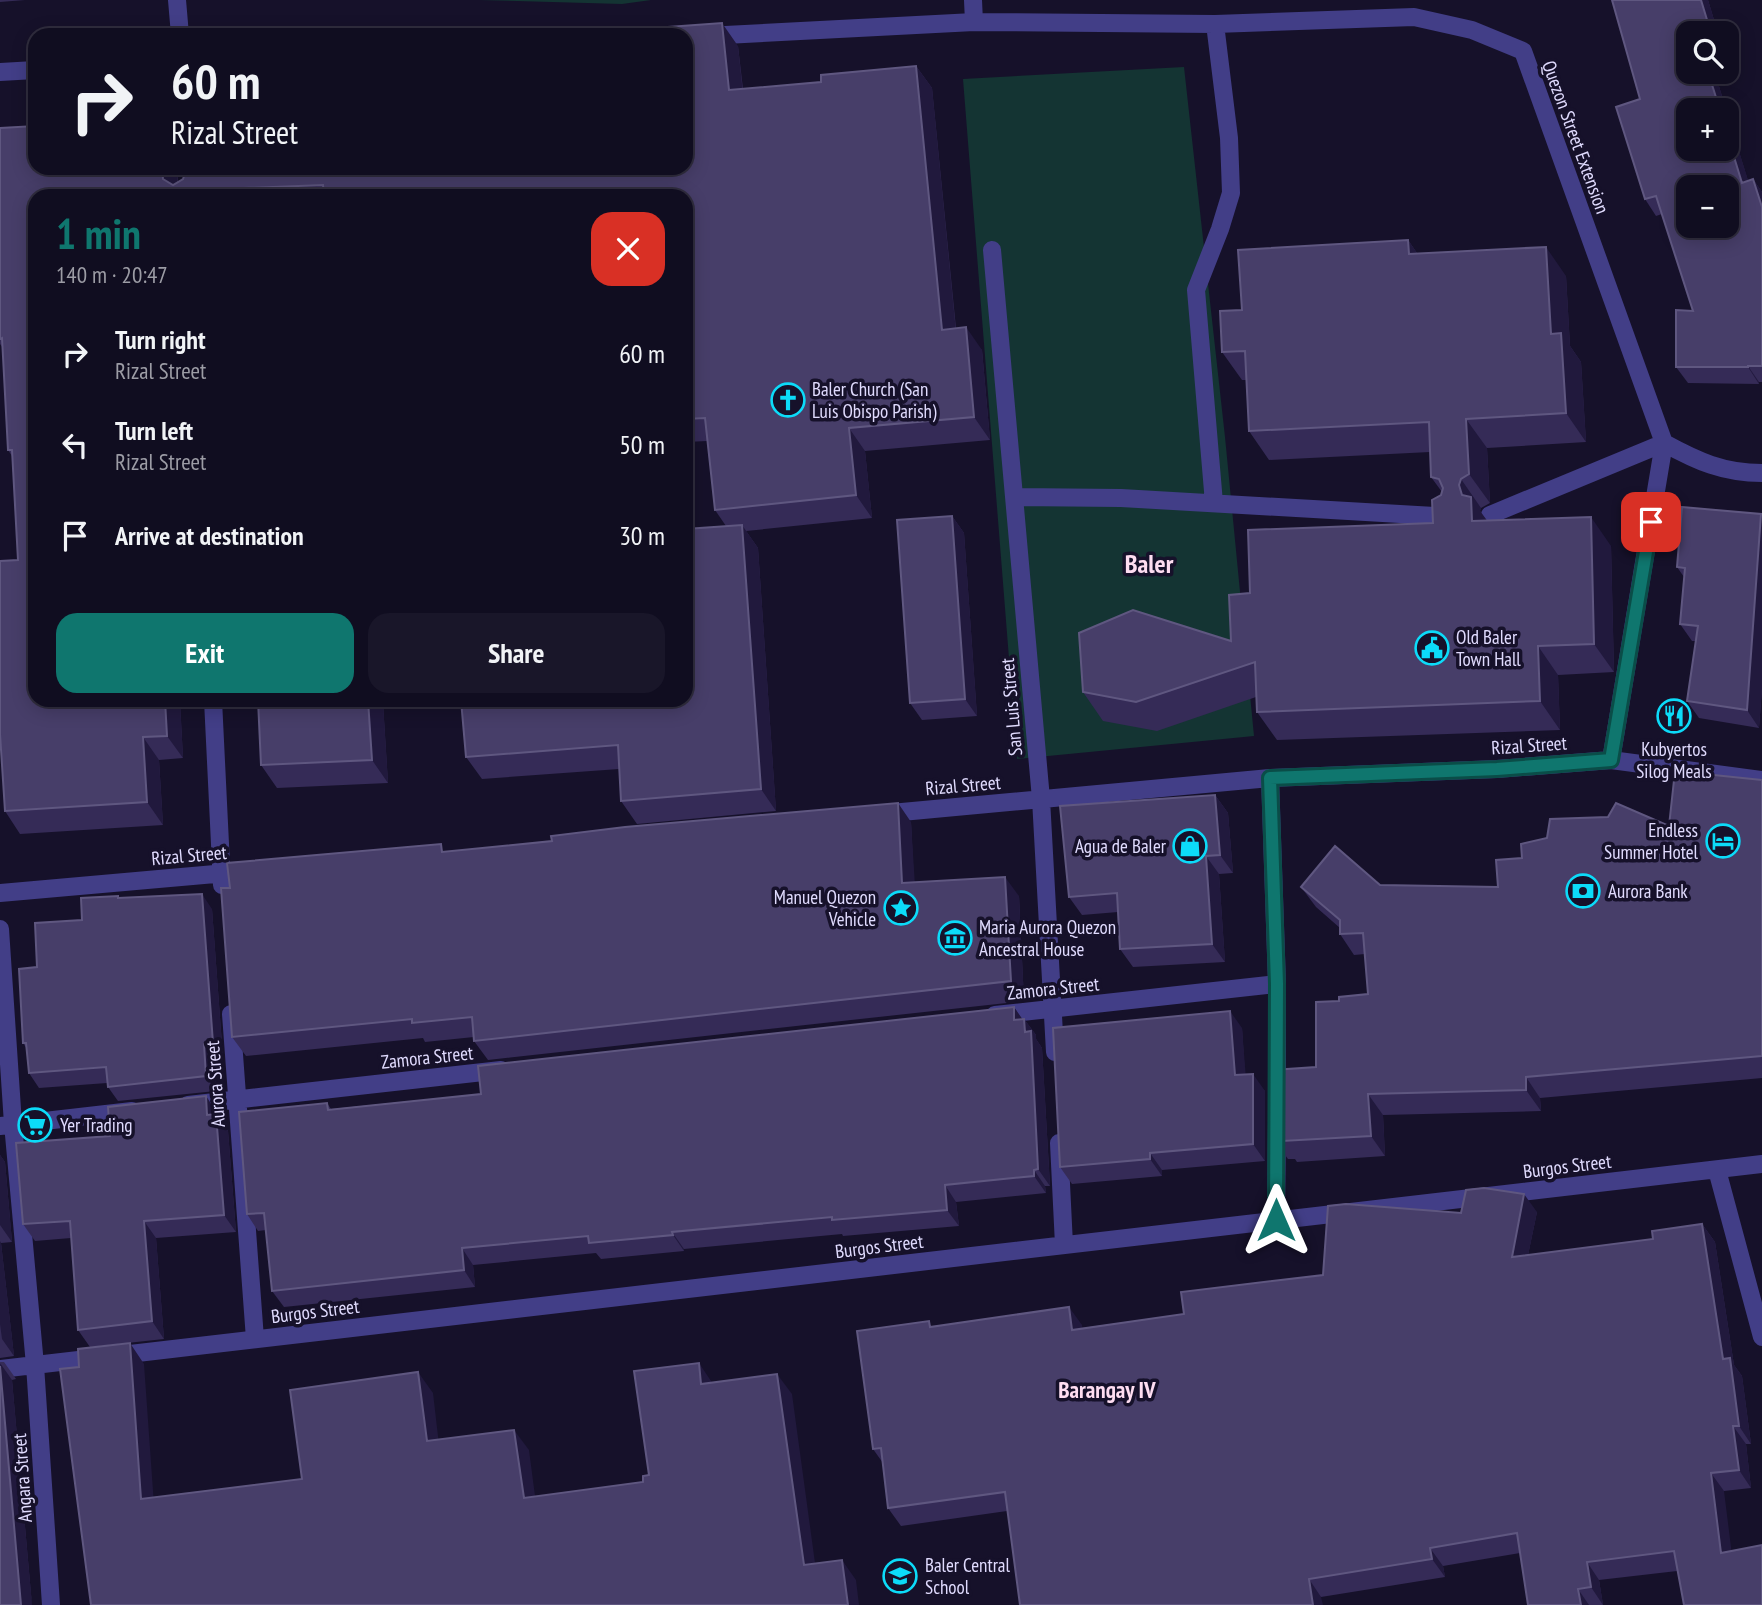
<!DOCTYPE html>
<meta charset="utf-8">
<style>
body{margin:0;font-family:"PT Sans Narrow",sans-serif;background:#191629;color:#f1f3f6;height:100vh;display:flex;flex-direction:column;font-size:26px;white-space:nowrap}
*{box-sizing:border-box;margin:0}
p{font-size:23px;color:#9c9ca5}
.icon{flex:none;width:38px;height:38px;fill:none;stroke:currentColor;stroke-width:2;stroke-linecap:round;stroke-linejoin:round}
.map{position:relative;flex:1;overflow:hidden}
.panel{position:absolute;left:28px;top:189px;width:665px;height:518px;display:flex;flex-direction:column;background:#100d20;border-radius:21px;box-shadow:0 4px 18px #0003,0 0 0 2px #302d3e}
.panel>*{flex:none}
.hud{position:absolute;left:28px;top:28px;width:665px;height:147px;border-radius:21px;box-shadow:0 4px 18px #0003,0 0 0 2px #302d3e;background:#100d20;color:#f1f3f6;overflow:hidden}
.tools{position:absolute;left:1676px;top:21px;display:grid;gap:14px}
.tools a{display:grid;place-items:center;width:63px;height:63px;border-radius:14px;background:#100d20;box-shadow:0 4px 18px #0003,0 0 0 2px #302d3e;font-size:35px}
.pin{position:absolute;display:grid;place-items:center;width:60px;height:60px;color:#fff;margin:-30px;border-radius:14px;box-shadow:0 4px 10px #0006}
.me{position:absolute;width:77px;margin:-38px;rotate:0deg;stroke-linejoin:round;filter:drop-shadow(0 0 5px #0008)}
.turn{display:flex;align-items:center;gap:24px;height:147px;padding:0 28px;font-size:32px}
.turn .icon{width:91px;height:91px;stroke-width:2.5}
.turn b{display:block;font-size:49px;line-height:60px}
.round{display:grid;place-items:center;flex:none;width:74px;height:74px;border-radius:21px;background:#191629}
.headline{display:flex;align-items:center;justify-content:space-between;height:119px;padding:0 28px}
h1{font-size:42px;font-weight:700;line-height:52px;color:#0f766e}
.action{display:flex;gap:14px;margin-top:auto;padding:14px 28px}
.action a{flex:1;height:80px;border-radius:21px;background:#0f766e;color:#fff;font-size:28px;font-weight:700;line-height:80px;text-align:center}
.action a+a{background:#191629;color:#f1f3f6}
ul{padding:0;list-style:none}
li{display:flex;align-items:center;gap:21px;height:91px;padding:0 28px}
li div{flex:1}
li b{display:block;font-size:26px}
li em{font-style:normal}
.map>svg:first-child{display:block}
.green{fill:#143433}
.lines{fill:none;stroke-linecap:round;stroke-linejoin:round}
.minor{stroke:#423e87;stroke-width:18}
.wall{fill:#352b57}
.shaded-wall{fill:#21193d}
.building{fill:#473e69;stroke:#5f5780;stroke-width:2;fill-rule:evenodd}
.route-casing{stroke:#0a4d48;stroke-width:18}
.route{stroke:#0f766e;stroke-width:12}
.labels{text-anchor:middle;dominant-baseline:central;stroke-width:7;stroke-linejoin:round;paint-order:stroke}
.street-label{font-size:19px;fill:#e0dbfe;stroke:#16112a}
.poi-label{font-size:19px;fill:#e0dbfe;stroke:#16112a;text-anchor:start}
.quarter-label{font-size:23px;font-weight:bold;fill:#feddf1;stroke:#16112a}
.district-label{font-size:26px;font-weight:bold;fill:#feddf1;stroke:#16112a}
</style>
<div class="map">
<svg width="1762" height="1605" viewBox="0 0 1762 1605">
<rect width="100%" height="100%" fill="#16112a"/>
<path class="green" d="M479 0H651L622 4Z
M1184 67 1225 437 1254 736 1017 759 963 79Z"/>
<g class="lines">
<path class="minor" d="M177 0 180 35
M973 0 974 22
M686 37 974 22 1215 24 1414 17 1472 30 1523 51 1664 443 1611 760 1497 769 1270 778 880 814
M0 72 35 70
M992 250 1041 799 1055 1052
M1664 443C1697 461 1723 473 1762 473
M1015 497 1121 498 1452 517
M1214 503 1196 290 1220 229 1231 193 1229 138 1215 24
M1490 515 1664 443
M213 700 222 885
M1611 760 1762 780
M1270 778 1277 984V1091
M0 893 249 871
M0 929 13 1124 35 1365 51 1605
M231 1014 255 1339
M995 1015 1277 984
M188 1105 501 1070
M0 1126 132 1111
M1059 1143 1064 1245
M1717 1170 1762 1337
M1276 1220 1277 1122
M0 1369 1762 1164"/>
</g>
<path class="wall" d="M0 0H25L0 2Z
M1708 0 1718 33H1689V72H1727V66L1731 79 1718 83 1748 181 1753 179 1762 192V382H1759V384L1688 383 1676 367 1693 311 1662 214 1656 216 1645 199 1640 99Z
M738 46 743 89 821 82 916 66 932 88 956 328 982 350 990 440 865 451 872 518 746 531 758 548 776 811 637 824 621 801 619 769 482 779 466 757 726 526 715 510 707 441 686 442V196H35V700H194V701L180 702 183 758 159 760 163 825 20 834 5 811 18 560 12 456 8 450 3 348 0 344V128L177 168 178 182 686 168Z
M1408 240 1417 253 1566 276 1570 346 1581 362 1586 442 1487 448 1490 503 1481 508 1480 511 1487 521 1611 546 1614 672 1558 675 1560 730 1277 740 1257 712 1256 697 1157 731 1103 721 1083 692 1231 641 1250 593 1433 523 1442 492 1431 477 1430 452 1269 460 1249 431 1246 380H1242L1222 352 1242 310Z
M1761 514 1762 515V688L1759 728 1699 718 1687 701 1696 641H1692L1680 624 1684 577 1677 567Z
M952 516 964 533 977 716 922 720 910 703Z
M258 700H392V703H383L388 783 277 788 261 765Z
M1762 780V1078L1540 1098 1541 1111 1383 1115 1385 1156 1297 1162 1295 1159H1288L1273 1139 1316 1067 1339 1001 1368 994 1365 954 1354 955 1340 934V928L1316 907 1301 887 1380 885 1498 887 1522 858 1669 826Z
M1215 795 1228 813 1233 873 1219 874 1225 962 1133 967 1120 949 1118 912 1082 915 1069 897Z
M911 822 914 882 1019 896 1024 1001 488 1060 474 1041V1037L425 1042 423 1038 246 1056 232 1037 230 888 446 852Z
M118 896 119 898 212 909 223 1058 214 1059 216 1091 118 1101 108 1087 107 1083 39 1088 29 1073 27 1049 23 1043 37 967 82 920Z
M1014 1007 1022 1019H1024L1036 1035V1039L1042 1048 1050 1186H1045L1046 1193 956 1202 959 1226 843 1236 842 1234 684 1249V1251L601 1259 596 1253 473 1265 475 1287 284 1307 272 1291 266 1230 258 1231 247 1214 327 1103 331 1109 481 1094Z
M1242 1028 1245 1075 1265 1091V1161L1162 1170V1176L1072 1184 1060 1167Z
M206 1096 228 1131 236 1232 156 1238 164 1339 90 1347 78 1330 71 1238 35 1241 23 1224 110 1136Z
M0 1155 5 1162 12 1242 1 1243 14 1356 0 1358Z
M1537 1212 1528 1255 1653 1239 1702 1224 1715 1242 1734 1365 1742 1376 1751 1444H1746L1751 1488 1724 1491 1677 1571 1599 1580 1603 1605H1528L1520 1553 1443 1566 1445 1577 1321 1597 1007 1511 901 1526 888 1508 883 1463 873 1449 933 1326 1082 1325V1328L1184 1314 1323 1275 1461 1213Z
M0 1362H4L16 1379 12 1380 32 1605Z"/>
<path class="shaded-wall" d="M1701 0H1708L1718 33H1711Z
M722 23 738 46 745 113 729 90Z
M916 66 932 88 958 352 942 330Z
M1727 66 1731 79 1726 72H1727Z
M1708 72H1710L1718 83 1726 110H1720Z
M1727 113 1754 199 1742 183 1727 134Z
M162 168H177L178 190 163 179Z
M1753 179 1762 192V207Z
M1408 240 1428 269 1409 254Z
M1546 247 1566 276 1570 346 1581 362 1586 442 1566 413 1551 334Z
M966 327 982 350 990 440 974 417Z
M1748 366 1759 382V384L1748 367Z
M1466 419 1487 448 1490 503 1469 474Z
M849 428 865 451 872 518 856 495Z
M1461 479 1481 508 1480 511 1491 526 1472 521 1459 485Z
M1761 514 1762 515V688L1759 728 1747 710Z
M952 516 964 533 977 716 965 699Z
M1591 517 1611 546 1614 672 1594 644Z
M742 525 758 548 776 811 761 789Z
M1538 646 1558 675 1560 730 1540 701Z
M165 700H178L180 702 183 758 167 736Z
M368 700H381L383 703 388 783 372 760Z
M143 737 159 760 163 825 147 802Z
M1215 795 1228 813 1233 873 1220 855Z
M898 803 911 822 916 902 902 883Z
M1206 856 1219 874 1225 962 1212 944Z
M1005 877 1019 896 1024 1001 1011 981Z
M202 894 212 909 223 1058 213 1043Z
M1014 1007 1025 1023 1024 1019 1036 1035V1039L1042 1048 1050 1186 1038 1169 1014 1020Z
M1230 1011 1242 1028 1247 1092 1235 1075Z
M204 1044 214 1059 216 1091 206 1076Z
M1253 1074 1265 1091V1161L1253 1144Z
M1526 1077 1540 1098 1541 1111 1526 1090Z
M1368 1094 1383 1115 1385 1156 1371 1136Z
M206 1096 228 1131 236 1232 224 1215 207 1115Z
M1150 1153 1162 1170V1176L1150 1159Z
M0 1155 5 1162 12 1242 0 1225Z
M1034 1170 1045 1186 1046 1193 1034 1176Z
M945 1185 956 1202 959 1226 947 1210Z
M1524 1194 1537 1212 1524 1275 1512 1257Z
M144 1221 156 1238 164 1339 152 1321Z
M1702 1224 1715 1242 1734 1365 1742 1376 1751 1444 1739 1426 1723 1359Z
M672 1232 684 1249V1251L673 1235Z
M0 1241 1 1243 14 1356 2 1339 0 1324Z
M462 1248 473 1265 475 1287 464 1270Z
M1069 1307 1082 1325 1085 1348 1072 1330Z
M130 1343 144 1364 155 1519 141 1499Z
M0 1363 12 1380 32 1605H21Z
M699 1363 713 1384H701Z
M418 1372 433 1393 441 1462 427 1441Z
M777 1374 792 1394 818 1585 804 1565Z
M1733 1426 1746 1444 1751 1488 1739 1470Z
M514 1430 529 1450 538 1519 524 1498Z
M1711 1473 1724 1491 1734 1571 1721 1553Z
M1430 1548 1443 1566 1445 1577 1432 1559Z
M842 1560 856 1580 859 1605H848Z
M1587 1562 1599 1580 1603 1605 1591 1587Z
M1309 1579 1321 1597 1323 1605H1313Z
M1578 1589 1589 1605H1581Z"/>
<path class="building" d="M1612 0H1701L1711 33H1689V72H1708L1720 110H1689V149H1727V134L1742 183 1753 179 1762 207V366H1748V367H1676V310L1693 311 1656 196 1645 199 1616 107 1640 99ZM1689 187H1727V226H1689Z
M722 23 729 90 821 82V75L916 66 942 330 966 327 974 417 849 428 856 495 715 510 705 418 686 419V196H324L323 185 168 191V196H35V700H165L167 736 143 737 147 802 5 811 0 734V561L18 560 12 450H8L2 338 0 339V128L35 126V168H162L163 179 173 185 183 179 185 173 184 168H686V35H642L641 29Z
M1408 240 1409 254 1546 247 1551 334 1561 333 1566 413 1466 419 1469 474 1461 479 1459 485 1462 495 1471 497 1472 521 1591 517 1594 644 1538 646 1540 701 1257 712 1255 662 1136 702 1083 692 1079 633 1133 610 1231 641 1229 595 1250 593 1248 530 1433 523 1432 500 1441 495 1443 488 1439 479 1431 477 1429 422 1249 431 1245 351 1222 352 1220 311 1242 310 1238 250Z
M1682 507 1761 514 1747 710 1687 701 1698 626 1680 624 1685 568 1677 567Z
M952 516 965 699 910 703 897 520Z
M742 525 761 789 621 801 618 745 466 757 461 700H686V529Z
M258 700H368L372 760 261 765Z
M1675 771 1762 780V1056L1526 1077V1090L1368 1094 1371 1136 1282 1141V1138L1273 1139V1070L1316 1067V1002L1339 1001V997L1368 994 1363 933 1340 934V920L1301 887 1335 846 1380 885 1498 887 1496 860 1522 858 1521 844 1547 838 1550 819 1608 817 1616 803 1669 826Z
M1215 795 1220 855 1206 856 1212 944 1120 949 1117 893 1069 897 1060 806Z
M898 803 902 883 1005 877 1011 981 474 1041 472 1017 412 1023V1019L232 1037 221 888H230L227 863 441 844 442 852 552 841 551 836 625 827Z
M202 894 213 1043 204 1044 206 1076 108 1087 106 1067 29 1073 26 1043H23L19 969 37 967 35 923 82 920 81 898 118 896V898Z
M1014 1007V1020L1024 1019 1025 1032 1031 1031 1038 1169 1034 1170V1176L945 1185 947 1210 832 1220V1217L672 1232 673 1235 589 1243 588 1236 462 1248 464 1270 272 1291 264 1213 247 1214 239 1112 327 1103 328 1110 481 1094 478 1066Z
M1230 1011 1235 1075 1253 1074V1144L1150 1153V1159L1060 1167 1053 1028Z
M206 1096 207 1115 216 1114 224 1215 144 1221 152 1321 78 1330 70 1221 23 1224 16 1143 110 1136 108 1107Z
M1484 1188 1524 1194 1512 1257 1653 1239 1652 1231 1702 1224 1723 1359 1730 1358 1739 1426H1733L1739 1470 1711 1473 1721 1553 1762 1545V1605H1684L1674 1551 1587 1562 1591 1587 1578 1589 1581 1605H1528L1517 1533 1430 1548 1432 1559 1309 1579 1313 1605H1020L1005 1492 888 1508 881 1448 873 1449 857 1331 929 1321 930 1327 1069 1307 1072 1330 1184 1314 1181 1292 1323 1275 1328 1206 1346 1204 1461 1213 1466 1190Z
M130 1343 141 1499 302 1479 290 1390 418 1372 427 1441 514 1430 524 1498 643 1482V1476L649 1475 634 1371 699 1363 701 1384 777 1374 804 1565 842 1560 848 1605H91L60 1369 79 1367 78 1349Z
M0 1366 21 1605H0Z"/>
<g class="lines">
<defs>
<path id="route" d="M1276 1220 1277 984 1270 778 1497 769 1611 760 1651 522"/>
</defs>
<use href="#route" class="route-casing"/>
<use href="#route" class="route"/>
</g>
<defs>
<symbol id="church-ring" viewBox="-11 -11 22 22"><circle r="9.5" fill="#16112a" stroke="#0cdbf9" stroke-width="1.5"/><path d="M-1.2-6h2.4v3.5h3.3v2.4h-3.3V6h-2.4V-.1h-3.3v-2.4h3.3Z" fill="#0cdbf9"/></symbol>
<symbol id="civic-ring" viewBox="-11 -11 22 22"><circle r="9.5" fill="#16112a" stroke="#0cdbf9" stroke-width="1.5"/><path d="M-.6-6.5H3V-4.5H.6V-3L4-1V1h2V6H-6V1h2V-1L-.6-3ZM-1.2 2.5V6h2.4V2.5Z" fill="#0cdbf9"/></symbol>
<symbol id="restaurant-ring" viewBox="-11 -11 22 22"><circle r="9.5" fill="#16112a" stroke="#0cdbf9" stroke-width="1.5"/><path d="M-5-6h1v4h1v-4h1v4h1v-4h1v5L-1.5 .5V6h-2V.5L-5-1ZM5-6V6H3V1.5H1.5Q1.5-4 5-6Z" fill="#0cdbf9"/></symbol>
<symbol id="hotel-ring" viewBox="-11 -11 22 22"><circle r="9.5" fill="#16112a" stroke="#0cdbf9" stroke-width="1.5"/><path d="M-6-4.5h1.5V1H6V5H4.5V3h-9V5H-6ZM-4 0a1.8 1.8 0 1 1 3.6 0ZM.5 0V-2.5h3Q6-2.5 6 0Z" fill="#0cdbf9"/></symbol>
<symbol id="shop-ring" viewBox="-11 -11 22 22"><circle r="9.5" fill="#16112a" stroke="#0cdbf9" stroke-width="1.5"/><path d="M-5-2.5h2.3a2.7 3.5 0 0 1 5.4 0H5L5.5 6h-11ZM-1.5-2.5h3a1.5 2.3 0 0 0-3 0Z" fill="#0cdbf9"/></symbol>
<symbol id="bank-ring" viewBox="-11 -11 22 22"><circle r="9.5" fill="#16112a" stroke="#0cdbf9" stroke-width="1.5"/><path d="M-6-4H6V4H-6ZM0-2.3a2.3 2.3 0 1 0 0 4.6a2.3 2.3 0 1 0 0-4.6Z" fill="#0cdbf9"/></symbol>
<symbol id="sight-ring" viewBox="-11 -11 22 22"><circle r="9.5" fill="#16112a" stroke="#0cdbf9" stroke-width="1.5"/><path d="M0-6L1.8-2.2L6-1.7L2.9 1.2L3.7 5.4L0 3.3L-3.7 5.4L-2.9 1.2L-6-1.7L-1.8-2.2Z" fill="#0cdbf9"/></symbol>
<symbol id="museum-ring" viewBox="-11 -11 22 22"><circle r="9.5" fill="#16112a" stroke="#0cdbf9" stroke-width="1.5"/><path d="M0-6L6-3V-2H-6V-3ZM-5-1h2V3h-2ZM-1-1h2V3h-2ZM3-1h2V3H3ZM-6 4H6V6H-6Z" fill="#0cdbf9"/></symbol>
<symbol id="supermarket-ring" viewBox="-11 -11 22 22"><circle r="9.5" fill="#16112a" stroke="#0cdbf9" stroke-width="1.5"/><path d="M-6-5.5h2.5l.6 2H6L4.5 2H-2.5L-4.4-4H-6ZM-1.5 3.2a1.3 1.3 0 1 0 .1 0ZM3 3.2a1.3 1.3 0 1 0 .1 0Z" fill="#0cdbf9"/></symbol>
<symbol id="school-ring" viewBox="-11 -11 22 22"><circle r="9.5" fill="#16112a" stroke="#0cdbf9" stroke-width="1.5"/><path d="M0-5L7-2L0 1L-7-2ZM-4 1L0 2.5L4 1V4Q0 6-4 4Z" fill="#0cdbf9"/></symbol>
</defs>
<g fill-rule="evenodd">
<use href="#church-ring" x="769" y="381" width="38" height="38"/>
<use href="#civic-ring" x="1413" y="629" width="38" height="38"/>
<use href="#restaurant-ring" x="1655" y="697" width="38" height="38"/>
<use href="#hotel-ring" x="1704" y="822" width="38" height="38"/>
<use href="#shop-ring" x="1171" y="827" width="38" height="38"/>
<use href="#bank-ring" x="1564" y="872" width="38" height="38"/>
<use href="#sight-ring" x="882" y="889" width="38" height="38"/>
<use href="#museum-ring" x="936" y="919" width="38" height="38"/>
<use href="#supermarket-ring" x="16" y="1106" width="38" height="38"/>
<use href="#school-ring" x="881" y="1557" width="38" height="38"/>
</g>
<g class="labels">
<g class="street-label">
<text transform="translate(1576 137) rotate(70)">Quezon Street Extension</text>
<text transform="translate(1011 707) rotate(-95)">San Luis Street</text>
<text transform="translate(1529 745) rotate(-4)">Rizal Street</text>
<text transform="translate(963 785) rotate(-5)">Rizal Street</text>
<text transform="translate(189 855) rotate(-5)">Rizal Street</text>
<text transform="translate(1053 988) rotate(-6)">Zamora Street</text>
<text transform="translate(427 1057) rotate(-6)">Zamora Street</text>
<text transform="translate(215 1084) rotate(-94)">Aurora Street</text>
<text transform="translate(1567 1166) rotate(-7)">Burgos Street</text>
<text transform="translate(879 1246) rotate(-7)">Burgos Street</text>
<text transform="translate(315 1311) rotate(-7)">Burgos Street</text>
<text transform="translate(22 1478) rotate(-94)">Angara Street</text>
</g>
<g class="poi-label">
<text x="812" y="389">Baler Church (San<tspan x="812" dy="22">Luis Obispo Parish)</tspan></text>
<text x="1456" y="637">Old Baler<tspan x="1456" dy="22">Town Hall</tspan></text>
<text x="1674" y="749" text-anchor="middle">Kubyertos<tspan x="1674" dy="22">Silog Meals</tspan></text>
<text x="1698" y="830" text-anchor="end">Endless<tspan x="1698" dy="22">Summer Hotel</tspan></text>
<text x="1166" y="846" text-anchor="end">Agua de Baler</text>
<text x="1608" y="891">Aurora Bank</text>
<text x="876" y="897" text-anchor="end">Manuel Quezon<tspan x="876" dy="22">Vehicle</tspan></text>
<text x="979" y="927">Maria Aurora Quezon<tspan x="979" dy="22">Ancestral House</tspan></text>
<text x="60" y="1125">Yer Trading</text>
<text x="925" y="1565">Baler Central<tspan x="925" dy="22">School</tspan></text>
</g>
<g class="quarter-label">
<text x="1107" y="1389">Barangay IV</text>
</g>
<g class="district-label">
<text x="1149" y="563">Baler</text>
</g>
</g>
</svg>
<div class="tools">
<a><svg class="icon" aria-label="search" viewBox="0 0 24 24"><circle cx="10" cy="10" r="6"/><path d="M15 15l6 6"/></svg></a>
<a>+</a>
<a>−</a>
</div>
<div class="pin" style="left:1651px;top:522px;background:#d93025"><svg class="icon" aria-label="arrive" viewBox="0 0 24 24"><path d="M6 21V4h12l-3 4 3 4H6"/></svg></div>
<svg class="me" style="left:1276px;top:1220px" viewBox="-20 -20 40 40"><path d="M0-17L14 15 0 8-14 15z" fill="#0f766e" stroke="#fff" stroke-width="4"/></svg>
<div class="hud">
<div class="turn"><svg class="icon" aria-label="right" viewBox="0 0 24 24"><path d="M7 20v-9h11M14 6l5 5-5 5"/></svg><div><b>60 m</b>Rizal Street</div></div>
</div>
<section class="panel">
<div class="headline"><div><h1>1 min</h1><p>140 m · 20:47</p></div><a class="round" style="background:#d93025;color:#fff"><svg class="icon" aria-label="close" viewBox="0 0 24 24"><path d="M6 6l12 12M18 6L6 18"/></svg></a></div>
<ul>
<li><svg class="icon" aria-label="right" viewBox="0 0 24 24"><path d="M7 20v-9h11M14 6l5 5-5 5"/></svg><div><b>Turn right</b><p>Rizal Street</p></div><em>60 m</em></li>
<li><svg class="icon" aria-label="left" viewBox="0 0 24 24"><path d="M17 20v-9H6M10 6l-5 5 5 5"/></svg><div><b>Turn left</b><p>Rizal Street</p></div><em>50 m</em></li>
<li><svg class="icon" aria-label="arrive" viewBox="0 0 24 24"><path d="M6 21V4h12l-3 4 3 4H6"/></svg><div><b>Arrive at destination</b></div><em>30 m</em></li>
</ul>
<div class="action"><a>Exit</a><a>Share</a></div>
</section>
</div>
